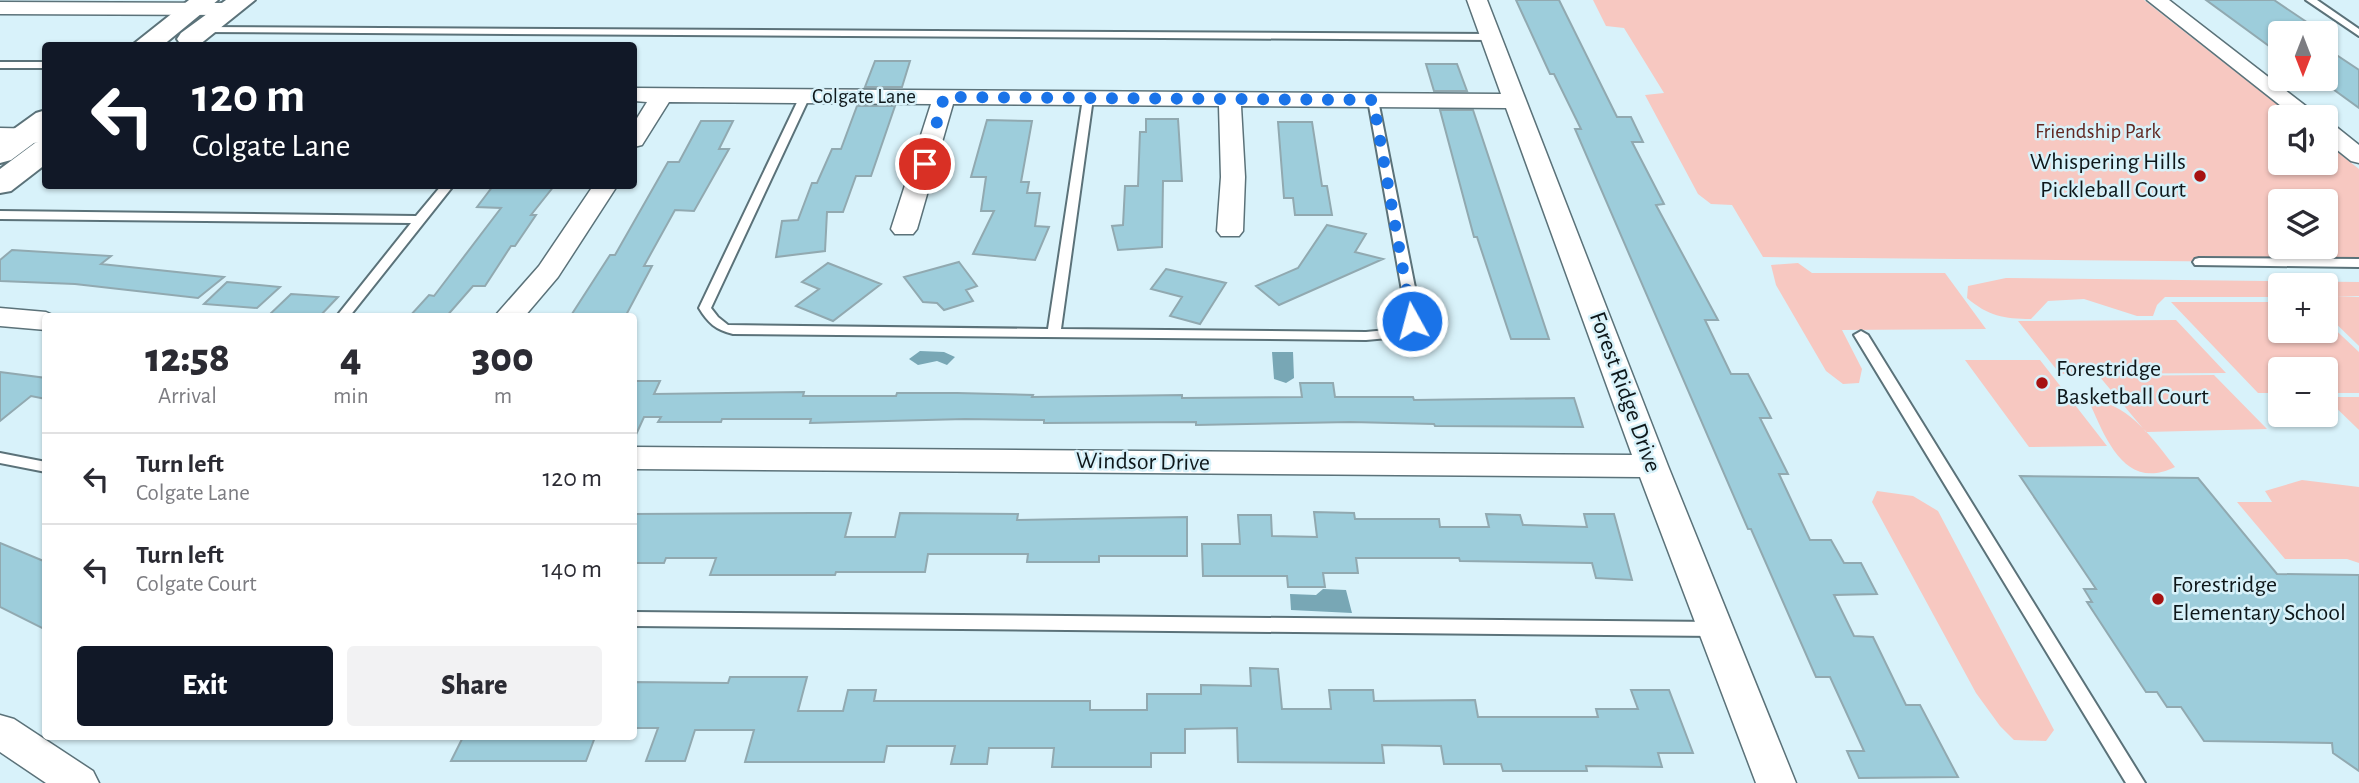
<!DOCTYPE html>
<meta charset="utf-8">
<style>
body{margin:0;font-family:"Alegreya Sans",sans-serif;background:#f2f2f3;color:#2b2b33;height:100vh;display:flex;flex-direction:column;font-size:26px;white-space:nowrap}
*{box-sizing:border-box;margin:0}
p{font-size:23px;color:#7c7c81}
.icon{flex:none;width:38px;height:38px;fill:none;stroke:currentColor;stroke-width:2;stroke-linecap:round;stroke-linejoin:round}
.map{position:relative;flex:1;overflow:hidden}
.sheet{position:absolute;left:42px;top:313px;width:595px;height:427px;display:flex;flex-direction:column;background:#fff;border-radius:7px;box-shadow:0 2px 5px #0004}
.sheet>*{flex:none}
.hud{position:absolute;left:42px;top:42px;width:595px;height:147px;border-radius:7px;box-shadow:0 2px 5px #0004;background:#111827;color:#fff;overflow:hidden}
.needle{width:46px;rotate:180deg}
.tools{position:absolute;left:2268px;top:21px;display:grid;gap:14px}
.tools a{display:grid;place-items:center;width:70px;height:70px;border-radius:7px;background:#fff;box-shadow:0 2px 5px #0004;font-size:35px}
.pin{position:absolute;display:grid;place-items:center;width:60px;height:60px;color:#fff;margin:-30px;border:4px solid #fff;border-radius:50%;box-shadow:0 2px 7px #0007}
.me{position:absolute;width:77px;margin:-38px;rotate:353deg;stroke-linejoin:round;filter:drop-shadow(0 0 5px #0008)}
.turn{display:flex;align-items:center;gap:24px;height:147px;padding:0 35px;font-size:32px}
.turn .icon{width:91px;height:91px;stroke-width:2.5}
.turn b{display:block;font-size:49px;line-height:60px}
.eta{display:flex;justify-content:space-evenly;align-items:center;height:119px;text-align:center}
.eta b{font-size:42px;font-weight:800;line-height:49px}
.action{display:flex;gap:14px;margin-top:auto;padding:14px 35px}
.action a{flex:1;height:80px;border-radius:7px;background:#111827;color:#fff;font-size:28px;font-weight:800;line-height:80px;text-align:center}
.action a+a{background:#f2f2f3;color:#2b2b33}
ul{padding:0;list-style:none}
li{display:flex;align-items:center;gap:21px;height:91px;padding:0 35px;border-top:2px solid #e1e1e2}
li div{flex:1}
li b{display:block;font-size:26px}
li em{font-style:normal}
.map>svg:first-child{display:block}
.green{fill:#f7c8c1;fill-rule:evenodd}
.water{fill:#78a7b5}
.building{fill:#9dcddb;stroke:#91a9b0;stroke-width:2}
.lines{fill:none;stroke-linecap:round;stroke-linejoin:round}
.service-casing{stroke:#5b7279;stroke-width:4}
.minor-casing{stroke:#5b7279;stroke-width:3}
.secondary-casing{stroke:#5b7279;stroke-width:4}
.service{fill:#fff;fill-rule:evenodd}
.minor{fill:#fff;fill-rule:evenodd}
.secondary{fill:#fff;fill-rule:evenodd}
.route{stroke:#1a73e8;stroke-width:12;stroke-dasharray:0 21.6}
.poi-dot{fill:#a61211;stroke:#d8f2fa;stroke-width:2.5}
.labels{text-anchor:middle;dominant-baseline:central;stroke-width:5;stroke-linejoin:round;paint-order:stroke}
.far-street-label{font-size:21px;fill:#0e171a;stroke:#d8f2fa}
.far-park-label{font-size:21px;fill:#612822;stroke:#d8f2fa}
.poi-label{font-size:24px;fill:#0e171a;stroke:#d8f2fa;text-anchor:start}
.street-label{font-size:24px;fill:#0e171a;stroke:#d8f2fa}
</style>
<div class="map">
<svg width="2359" height="783" viewBox="0 0 2359 783">
<rect width="100%" height="100%" fill="#d8f2fa"/>
<path class="green" d="M1593 0H2144L2293 117H2280V163H2326V143L2359 169V263L1763 257 1732 205 1711 204 1698 194 1645 95 1664 93 1624 28 1606 26ZM2280 201H2326V247H2280Z
M1798 263 1812 273H1945L1986 329 1842 330 1862 369 1859 383 1843 384 1826 371 1776 285 1771 265Z
M2006 278 2359 282V296L2336 297H2359V346L2326 314V285H2280V297H2165L2157 305 2153 316H2137L2084 299 2048 301 2031 319C2004 319 1988 316 1967 298L1968 286Z
M2171 302H2280V331H2326V321L2359 352V393H2326V369H2280V393H2258Z
M2176 320 2226 373 2060 374 2018 321Z
M1965 360H2040L2107 446 2029 447Z
M2214 375 2267 429 2146 432 2099 376Z
M2326 397H2359V430L2326 398Z
M2097 401C2130 406 2155 441 2175 467 2127 491 2107 442 2091 406Z
M2302 480 2359 487V563L2347 559H2285L2237 502H2272L2265 491Z
M1877 491 1913 496 1938 511 2054 730 2046 741 2014 740 2000 726 1976 693 1872 502Z"/>
<path class="water" d="M920 351 944 352 955 357 947 365 937 361 918 365 909 359Z
M1272 352H1293L1294 378 1286 383 1274 379Z
M1323 589 1346 590 1352 613 1291 610 1290 594 1316 595Z"/>
<path class="building" d="M1516 0H1559L1617 117H1631L1643 142H1632L1664 204 1656 205 1718 320H1705L1731 374H1748L1771 418H1760L1788 474H1779L1810 540H1831L1844 563H1861L1877 594 1834 595 1854 636 1873 637 1906 705H1920L1958 777 1859 778 1847 751H1864L1830 677H1816L1751 529H1748L1575 129H1581L1554 74H1550Z
M2206 0H2274L2323 33H2280V54Z
M2326 48 2359 70V108L2326 84Z
M875 61H910L902 87H865Z
M1426 64H1457L1467 91H1434Z
M857 106H895L871 176H856L843 212H827L825 251 776 257 782 221 798 220 812 183H817L832 149H841Z
M1440 110H1473L1549 339H1511L1477 237H1474Z
M1146 119H1178L1182 181H1163L1162 247 1118 250 1112 226 1123 225 1125 186H1138L1140 132H1146Z
M987 120 1032 121 1021 182H1029L1027 193H1040L1035 226 1049 227 1035 260 973 254 994 211H981L986 177H971Z
M701 121H733L719 149H729L694 211 675 210 644 266H652L625 317H570L610 255H615L668 162H679Z
M1278 122H1312L1322 186H1327L1332 215H1295L1293 198H1284Z
M493 186H554L531 215H536L515 246H511L485 286H473L446 317H409L429 295 434 296 501 208 477 207Z
M1327 225 1366 234 1355 252 1383 259 1279 305 1256 286 1298 268Z
M12 250 111 256 101 264 224 277 198 298 75 284 0 281V260Z
M959 262 977 286 966 290 973 301 944 310 937 303 923 302 904 277Z
M828 263 881 284 833 321 796 306 819 289 802 282Z
M1166 269 1226 283 1200 324 1170 316 1182 297 1151 289Z
M227 282 280 287 257 308 204 304Z
M291 294 338 297 319 317H267Z
M0 372 46 378V399L31 396 0 421Z
M634 381H660L654 394 804 392 803 396H896L897 393H957L1033 395 1032 397 1182 395V398L1302 397 1300 383H1333L1335 397H1413L1414 400 1574 398 1583 427 1435 426 1434 424 1351 422 1196 425V422L1044 423V420L965 419 810 423 811 419H722L721 422H658L661 417H644L634 439Z
M2020 476 2198 478 2277 574 2359 575V771L2333 753 2332 743 2204 741 2181 707H2167L2157 692H2146L2087 602H2092L2084 589H2096Z
M1314 512 1354 513 1355 519H1439L1440 527H1489L1486 514 1520 515 1523 525 1587 527 1584 514H1614L1632 580 1596 578 1592 563 1460 561 1459 558H1356L1358 573H1323L1325 587H1288L1287 576H1203L1202 544H1240L1238 515H1271L1272 536 1317 537Z
M813 513H851L845 537H895L900 513 1018 514 1017 520 1187 517V556H1099V562H1027L1028 554H928L925 572H836L835 575H710L716 558H666L664 563H634V514Z
M0 543 46 562V630L0 607Z
M1250 668 1278 669 1282 709H1331L1329 690H1373L1374 701 1475 700 1478 717H1598L1596 709H1638L1631 690H1669L1693 753H1658L1662 767 1586 766 1587 771H1503L1501 764H1444L1441 746 1382 745 1384 763 1238 762 1237 728 1185 729V753H1151V767H1052L1054 748H989L987 764H951L955 746H887L884 762H745L754 730H695L685 761H646L658 728H634V682L728 683 730 677H807L798 711H843L848 690H876L874 701H1090V710H1147V694H1201V685L1251 686Z
M463 737H595L586 761H451Z"/>
<g class="lines">
<defs>
<path id="service" d="M2306 0H2317L2359 29V36Z
M200 27 1492 34 1497 37 1492 40 203 32 200 31Z
M0 62H46V68H0Z
M805 93 810 96 711 308 718 317 728 325 1048 329 1083 98 1088 95 1093 98 1061 329 1366 332 1387 330 1401 325 1406 313 1368 100 1373 97 1378 100 1420 313 1411 331 1388 338 1366 340 733 334C716 330 708 323 699 308L800 96Z
M441 186H453L349 317H336L411 223 0 219V211L416 216Z
M2199 258 2359 259V267L2195 265 2193 262 2195 259Z
M1861 331 1868 335 2145 783H2126L1854 335Z
M0 453 46 462V472L0 463Z
M634 612 1717 622 1723 624 1725 629 1723 634 1717 636 634 626Z"/>
<path id="minor" d="M1467 0H1487L1668 466 1796 783H1756L1640 477 634 469V447L1632 455 1506 108 1241 106 1245 177 1243 231 1239 236H1221L1217 231 1221 177 1219 106 953 104 917 229 913 234H895L891 229 931 104 669 102 642 145 634 147V123L647 102 634 101V88L1501 94Z
M2147 0H2169L2320 117H2295Z
M0 2 230 3 240 9 230 15 0 14Z
M2326 123 2334 125 2359 145V163L2351 161 2326 141Z
M0 128 46 129V143L0 142Z
M593 186H617L558 277 524 317H494L539 266Z
M0 308 46 312 57 317H46V330L0 326Z
M0 715 14 719 93 771 99 783H46L0 752Z"/>
<path id="secondary" d="M189 0H218L162 46H131Z
M226 0H255L199 45H181L177 39 181 33Z
M46 110V134L11 160 0 163V139L36 113Z
M46 140V164L11 191 0 193V169L35 143Z"/>
</defs>
<use href="#service" class="service-casing"/>
<use href="#minor" class="minor-casing"/>
<use href="#secondary" class="secondary-casing"/>
<use href="#service" class="service"/>
<use href="#minor" class="minor"/>
<use href="#secondary" class="secondary"/>
</g>
<g class="lines">
<path class="route" d="M925 164 944 97 1373 100 1412 321"/>
</g>
<g class="poi-dot">
<circle cx="2200" cy="176" r="7"/>
<circle cx="2042" cy="383" r="7"/>
<circle cx="2158" cy="599" r="7"/>
</g>
<g class="labels">
<g class="far-street-label">
<text x="864" y="96">Colgate Lane</text>
</g>
<g class="far-park-label">
<text x="2098" y="131">Friendship Park</text>
</g>
<g class="poi-label">
<text x="2186" y="162" text-anchor="end">Whispering Hills<tspan x="2186" dy="28">Pickleball Court</tspan></text>
<text x="2056" y="369">Forestridge<tspan x="2056" dy="28">Basketball Court</tspan></text>
<text x="2172" y="585">Forestridge<tspan x="2172" dy="28">Elementary School</tspan></text>
</g>
<g class="street-label">
<text transform="translate(1625 392) rotate(70)">Forest Ridge Drive</text>
<text transform="translate(1143 462) rotate(1)">Windsor Drive</text>
</g>
</g>
</svg>
<div class="tools">
<a><svg class="needle" viewBox="-14 -14 28 28"><path d="M0-13l5 13h-10z" fill="#e53935"/><path d="M0 13l5-13h-10z" fill="#7c7c81"/></svg></a>
<a><svg class="icon" aria-label="sound" viewBox="0 0 24 24"><path d="M4 9h4l5-4v14l-5-4H4zM17 9q2 3 0 6"/></svg></a>
<a><svg class="icon" aria-label="layers" viewBox="0 0 24 24"><path d="M12 4l9 5-9 5-9-5zM3 14l9 5 9-5"/></svg></a>
<a>+</a>
<a>−</a>
</div>
<div class="pin" style="left:925px;top:164px;background:#d93025"><svg class="icon" aria-label="arrive" viewBox="0 0 24 24"><path d="M6 21V4h12l-3 4 3 4H6"/></svg></div>
<svg class="me" style="left:1412px;top:321px" viewBox="-20 -20 40 40"><circle r="17" fill="#1a73e8" stroke="#fff" stroke-width="3"/><path d="M0-11L8 9 0 5-8 9z" fill="#fff"/></svg>
<div class="hud">
<div class="turn"><svg class="icon" aria-label="left" viewBox="0 0 24 24"><path d="M17 20v-9H6M10 6l-5 5 5 5"/></svg><div><b>120 m</b>Colgate Lane</div></div>
</div>
<section class="sheet">
<div class="eta">
<div><b>12:58</b><p>Arrival</p></div>
<div><b>4</b><p>min</p></div>
<div><b>300</b><p>m</p></div>
</div>
<ul>
<li><svg class="icon" aria-label="left" viewBox="0 0 24 24"><path d="M17 20v-9H6M10 6l-5 5 5 5"/></svg><div><b>Turn left</b><p>Colgate Lane</p></div><em>120 m</em></li>
<li><svg class="icon" aria-label="left" viewBox="0 0 24 24"><path d="M17 20v-9H6M10 6l-5 5 5 5"/></svg><div><b>Turn left</b><p>Colgate Court</p></div><em>140 m</em></li>
</ul>
<div class="action"><a>Exit</a><a>Share</a></div>
</section>
</div>
